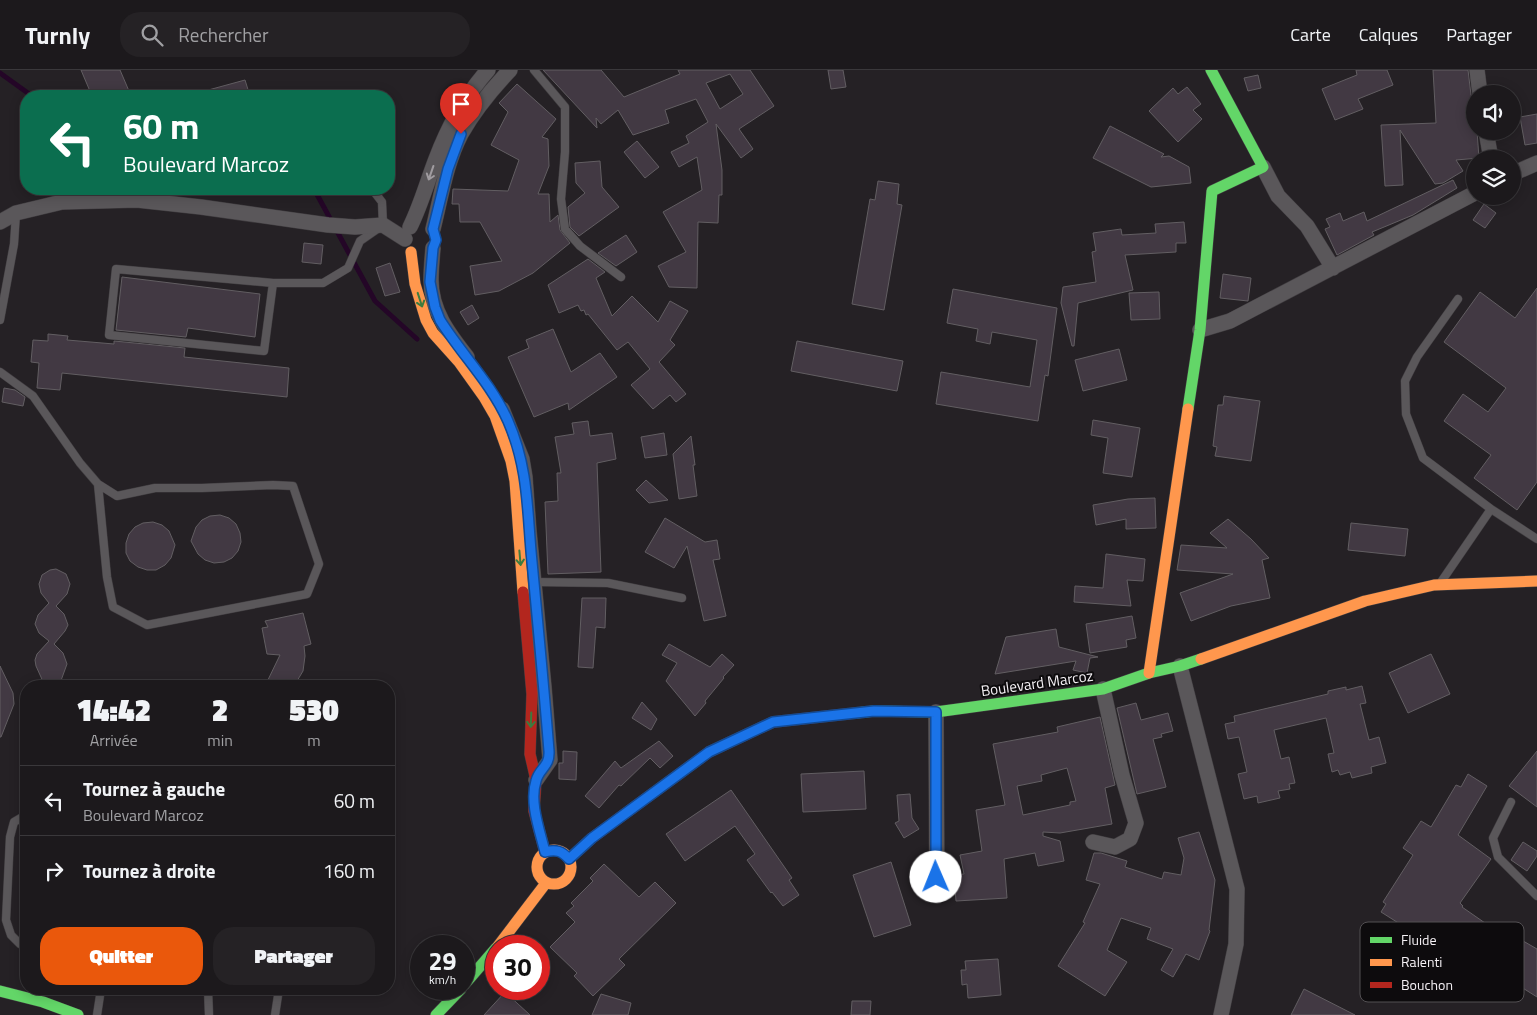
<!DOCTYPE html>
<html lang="fr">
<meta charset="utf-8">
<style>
body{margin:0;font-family:"Titillium Web",sans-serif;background:#252225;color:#f1f3f6;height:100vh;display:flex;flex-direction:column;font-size:19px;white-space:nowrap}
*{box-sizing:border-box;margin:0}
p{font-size:16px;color:#a0a0a3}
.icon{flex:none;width:28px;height:28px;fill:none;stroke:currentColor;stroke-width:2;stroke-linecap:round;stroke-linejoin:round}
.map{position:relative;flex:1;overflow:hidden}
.drawer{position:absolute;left:20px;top:610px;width:375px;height:315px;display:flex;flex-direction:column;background:#1c191c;border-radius:20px;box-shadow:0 2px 12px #0003,0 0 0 1px #3a383b}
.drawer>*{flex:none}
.banner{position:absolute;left:20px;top:20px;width:375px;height:105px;border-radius:20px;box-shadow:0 2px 12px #0003,0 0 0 1px #3a383b;background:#0b6e4f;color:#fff;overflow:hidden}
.controls{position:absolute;left:1466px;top:15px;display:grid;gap:10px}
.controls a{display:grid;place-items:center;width:55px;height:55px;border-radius:50%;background:#1c191c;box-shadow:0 2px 12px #0003,0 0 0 1px #3a383b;font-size:25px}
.speed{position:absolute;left:410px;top:865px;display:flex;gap:10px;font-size:25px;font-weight:700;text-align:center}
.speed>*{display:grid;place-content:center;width:65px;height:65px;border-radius:50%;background:#1c191c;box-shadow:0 2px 12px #0003,0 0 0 1px #3a383b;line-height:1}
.speed small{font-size:12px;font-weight:400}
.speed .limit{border:8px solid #d22;background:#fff;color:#111}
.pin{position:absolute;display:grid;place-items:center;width:42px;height:42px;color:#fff;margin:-51px -21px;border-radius:50% 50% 50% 0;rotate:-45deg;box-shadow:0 0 5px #0007}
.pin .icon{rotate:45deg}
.me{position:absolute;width:55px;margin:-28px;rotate:359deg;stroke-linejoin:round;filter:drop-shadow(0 0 4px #0008)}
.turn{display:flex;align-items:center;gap:18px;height:105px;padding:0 20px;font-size:22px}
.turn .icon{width:65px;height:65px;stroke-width:2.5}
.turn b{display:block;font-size:35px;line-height:42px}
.eta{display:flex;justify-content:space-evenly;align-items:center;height:85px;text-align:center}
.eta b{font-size:30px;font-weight:800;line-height:35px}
.action{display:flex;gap:10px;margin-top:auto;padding:10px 20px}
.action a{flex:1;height:58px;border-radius:20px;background:#ea580c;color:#fff;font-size:20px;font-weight:800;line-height:58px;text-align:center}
.action a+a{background:#252225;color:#f1f3f6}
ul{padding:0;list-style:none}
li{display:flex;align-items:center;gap:15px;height:70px;padding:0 20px;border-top:1px solid #3a383b}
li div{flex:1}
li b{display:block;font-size:19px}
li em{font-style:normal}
header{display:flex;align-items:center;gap:30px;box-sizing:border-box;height:70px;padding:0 25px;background:#1c191c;border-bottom:1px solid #3a383b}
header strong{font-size:24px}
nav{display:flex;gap:28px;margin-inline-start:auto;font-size:18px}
.search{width:350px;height:45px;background:#252225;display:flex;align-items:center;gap:12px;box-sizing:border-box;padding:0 18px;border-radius:20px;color:#a0a0a3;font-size:19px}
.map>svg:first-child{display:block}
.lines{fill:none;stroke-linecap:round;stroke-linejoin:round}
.stream{stroke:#240627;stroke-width:5}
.building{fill:#423943;stroke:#625e62;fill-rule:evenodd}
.lane-casing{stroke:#403d40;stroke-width:9}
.street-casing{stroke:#403d40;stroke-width:16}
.fast-casing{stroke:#403d40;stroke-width:12}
.slow-casing{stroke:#403d40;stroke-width:12}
.jam-casing{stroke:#403d40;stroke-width:12}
.lane{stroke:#5a575a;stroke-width:8}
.street{stroke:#5a575a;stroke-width:15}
.fast{stroke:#63d668;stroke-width:11}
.slow{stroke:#ff974d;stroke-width:11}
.jam{stroke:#b3261e;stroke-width:11}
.oneway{stroke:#a09ca0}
.oneway2{stroke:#3c7b3f}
.route-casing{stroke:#114b97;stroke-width:12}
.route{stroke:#1a73e8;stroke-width:9}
.labels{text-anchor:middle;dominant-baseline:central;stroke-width:4;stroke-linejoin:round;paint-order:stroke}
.street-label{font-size:15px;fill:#f5f1f5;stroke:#0d0b0d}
.key{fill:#0d0b0d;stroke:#535053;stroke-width:1}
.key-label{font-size:14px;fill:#f5f1f5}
</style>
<header>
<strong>Turnly</strong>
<div class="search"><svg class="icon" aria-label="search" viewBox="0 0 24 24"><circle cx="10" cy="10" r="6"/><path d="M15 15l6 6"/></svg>Rechercher</div>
<nav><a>Carte</a><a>Calques</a><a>Partager</a></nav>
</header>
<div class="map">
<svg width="1537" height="945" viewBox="0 0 1537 945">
<rect width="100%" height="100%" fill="#252125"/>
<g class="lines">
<path class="stream" d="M0 3 32 26
M314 119 375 231 417 269"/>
</g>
<path class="building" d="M81 0H120L129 21 117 26H92Z
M543 0H601L624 27 680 4 678 0H750L774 36 739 59 753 79 741 88 716 54 722 100V125H719L718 153 698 152 697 218 669 217 658 196 686 182 663 142 702 120 697 87 679 97 671 82 689 73 686 66 708 52 696 29 665 40 669 53 633 65 618 40 601 54 596 48 597 58ZM730 4 743 24 720 39 706 13Z
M828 0H843L846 17 831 19Z
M1356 0H1387L1393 15 1358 29 1363 39 1335 50 1322 19 1357 5Z
M1433 0H1468L1471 25 1475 32V61H1477L1479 88 1456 90 1463 101 1443 113 1435 114 1400 60 1403 115 1385 116 1381 55 1436 53Z
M1258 5 1261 18 1248 21 1244 8Z
M245 10 250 26H201V22Z
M517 14 556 49 542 67 548 69 549 96 538 124H549L550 152 558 145 560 160 570 173 533 203 499 221 475 225 470 196 502 191 480 152H460L459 134H452L453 119 508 121 519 90 491 75 508 42 499 33Z
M1187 17 1201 34 1193 40 1202 49 1178 72 1149 41 1173 18 1178 24Z
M1537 44V73L1525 75 1520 47Z
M1110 56 1164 84 1161 87 1169 86 1189 97 1191 113 1151 117 1093 88Z
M637 71 659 97 645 108 624 82Z
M600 91 602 117 619 137 579 166 570 157 568 137 585 123 576 113 575 93Z
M1453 110 1457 118 1413 145 1372 162 1374 165 1337 185 1325 159 1330 157 1326 149 1340 143 1343 151 1364 142 1367 151Z
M878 111 899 114 897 134 902 135 884 240 852 234 870 129 875 130Z
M1484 134 1496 143 1485 158 1473 150Z
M1184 152 1186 173H1176V182L1125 185 1133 220 1078 233 1074 276H1072L1061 233 1063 217 1096 212 1092 182 1096 181 1093 163 1121 159 1122 165 1156 163 1155 154Z
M626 165 637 182 616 196 598 183Z
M304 173 323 175 321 194 302 192Z
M588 189 605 202 596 208 612 246 632 226 658 252 670 231 688 241 670 270 675 275 659 292 686 324 676 332 670 325 653 339 631 315 650 299 628 272 617 280 588 244 586 245 584 240 581 241 578 235 559 243 548 215Z
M390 193 400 222 385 226 376 198Z
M1223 204 1251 208 1248 231 1220 228Z
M122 207 260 224 255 267 188 258 186 267 116 260Z
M1537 218V412L1517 440 1474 408 1491 385 1444 351 1463 324 1488 342 1506 318 1444 272 1480 222 1515 248Z
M953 219 1057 238 1048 306 1045 305 1038 351 936 334 941 302 1030 317 1037 270 992 262 990 274 976 271 978 259 947 253Z
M1159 222 1160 249 1131 250 1129 223Z
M472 235 479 248 468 255 460 242Z
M553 259 571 302 600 283 617 307 569 340 568 333 534 347 508 287 529 278 526 270Z
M48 264 68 266 67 270 114 274V271L185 278 184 287 289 298 287 327 62 303 60 320 37 318 39 293 31 292 33 270 48 271Z
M797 271 903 291 897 321 791 301Z
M1119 279 1127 310 1083 321 1075 290Z
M4 318 15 320 25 327 23 336 2 332Z
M1224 326 1260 331 1251 391 1215 386 1217 377 1213 376 1218 335H1223Z
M1093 350 1140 358 1132 407 1103 403 1108 368 1091 365Z
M588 351 590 366 612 363 616 389 597 393 601 502 548 504 545 432 558 431 557 403H561L555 367 574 364 572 353Z
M664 363 667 385 645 388 641 367Z
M691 366 695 395H693L697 426 679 429 673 384Z
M646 410 668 430 649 433 636 420Z
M1155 428 1156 458 1126 459V449L1096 455 1093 435 1128 429Z
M220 445 229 448 236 454 240 463 241 472 238 481 232 488 224 492 214 493 205 490 198 484 191 471 196 457 202 450 210 446Z
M665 448 705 472 717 470 720 489 713 490 726 546 704 551 687 476 674 498 645 482Z
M1228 449 1251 469 1269 488 1262 490 1270 528 1231 536 1191 551 1180 523 1233 504 1177 500 1181 475 1227 478 1210 463Z
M153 452 162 455 169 461 175 475 171 488 165 495 156 500H147L138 497 130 491 126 483V473L129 464 135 457 143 453Z
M1351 453 1408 459 1405 486 1348 480Z
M1106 484 1145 489 1143 511 1127 510 1131 536 1074 532 1075 516 1103 518Z
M56 499 66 504 70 514 67 524 56 536 64 544 68 555 65 561 54 574 63 583 67 594 59 616H45L36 596 35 590 37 584 49 571 39 563 35 554 38 545 49 533 41 523 39 514 42 505 50 500Z
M582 528H606L605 558 596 557 593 598 578 597Z
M303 543 311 574 304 576 305 586 303 601 294 616H265L280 585 267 584 262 558 268 557 265 551Z
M1132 546 1136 568 1126 570 1127 577 1090 583 1086 554Z
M1056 559 1059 577 1098 587 1090 588 1087 603 1073 600 1076 591 995 604 1006 567Z
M669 574 710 597 722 584 734 595 723 607 724 608 705 631 706 633 695 646 666 611 677 593 662 585Z
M1431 584 1450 624 1408 643 1389 603Z
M0 596 13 623 14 634 1 667H0Z
M1362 616 1366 633 1360 634 1369 670 1379 667 1386 693 1371 697 1372 703 1352 708 1350 702 1340 705 1338 700 1332 702 1328 684 1334 683 1326 648 1274 660 1281 689 1289 687 1295 713 1289 714 1290 719 1278 721 1280 728 1258 733 1257 726 1244 729 1238 704 1247 702 1239 667 1228 669 1225 654 1235 652 1234 646 1328 624V621L1346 617V620Z
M642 632 657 649 651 660 632 648Z
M1136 633 1141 650 1168 643 1173 661 1161 664 1162 667 1153 669 1166 717 1137 724 1117 638Z
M1100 647 1115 715 1105 718 1112 754 1060 763 1043 762V766L1060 771 1064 791 1038 796 1035 783 1004 789 1007 828 956 831 954 805 964 804 960 785 982 781 976 740 1005 735 993 674 1058 662 1057 657ZM1067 698 1076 731 1070 732V735L1023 745 1017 716 1042 711 1041 705Z
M659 671 673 686 660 698 650 688 621 716 619 715 599 738 585 726 615 691 621 698Z
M563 681 577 682 576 710 559 709V693H563Z
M1537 681V737L1509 716Z
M864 701 866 739 803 742 801 704Z
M1468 704 1487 716 1458 765 1491 789 1460 833 1463 836 1462 837 1508 869 1511 864 1537 879V927L1510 910 1506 917 1468 895 1465 899 1419 866 1381 842 1386 834 1383 832 1413 785 1403 778 1421 751 1431 757 1456 715 1461 717Z
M731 720 792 808 789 810 799 825 783 836 772 822 771 823 747 790 755 784 735 756 685 791 666 764Z
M910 724 912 748 919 759 904 768 895 753 899 751 897 725Z
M1199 762 1215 810 1209 860 1210 861 1199 890 1186 884 1173 907 1161 900 1173 879 1147 869 1151 858 1121 848 1107 880 1127 892 1105 926 1058 896 1085 853 1083 852 1100 814 1086 810 1094 783H1101L1127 791 1125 797 1162 809 1164 802 1181 805 1184 788 1178 768Z
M1523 772 1537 781V786L1527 801 1511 790Z
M891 792 911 855 874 867 853 805Z
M604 794 639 827 655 812 676 833 619 889 625 895 593 926 574 906 577 903 550 877 575 852 566 843 574 836 571 833 593 811 590 808Z
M998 889 1001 925 968 928 967 914 962 915 961 900H966L965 891Z
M1304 919 1355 945H1291Z
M505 922 530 945H484Z
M601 924 631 933 628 945H592Z
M852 931H871L870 945H851Z"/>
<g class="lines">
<defs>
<path id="lane" d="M534 0 565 37V82L561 129 565 159 580 176 621 207
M273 213 264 281 109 265 116 199 273 213H323L348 198 360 171 383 155 382 132 372 119
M1458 229 1417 287 1405 311 1406 344 1423 388 1491 439 1537 469
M0 250 14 174 16 143
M0 302 33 326 80 393 98 414 107 507 113 537 147 555 307 524 319 494 293 416 273 415 202 418H155L117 426 98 414
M534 512 608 513 682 528
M1441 512 1491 439
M1511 732 1493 768 1498 787 1537 826
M26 745 14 752 10 767 6 850 11 865 20 874 26 876
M208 919 209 945
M97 945 101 919
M275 945 279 919"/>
<path id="street" d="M1477 0 1480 24
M1486 61 1491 89
M1263 97 1278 126 1307 156 1333 198
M1512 104 1537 93
M0 152 16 143 62 132 137 130 201 137 328 155 355 157 383 155 405 169
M410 157C421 135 427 112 436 89 448 57 465 26 488 0
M433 159C441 127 446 93 461 64 474 41 492 19 510 0
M433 178C432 189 431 200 431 210 431 241 449 264 467 287
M1200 260 1230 251 1475 123
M502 339 522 389 525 407 529 461 544 617 550 690 536 710
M1180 596 1237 819 1236 874 1221 945
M936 642 937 826
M1093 772 1115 777 1130 769 1136 753 1122 705 1103 619"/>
<path id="fast" d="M1188 339 1200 260 1212 121 1263 97 1211 0
M856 643 874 641 936 642 1103 619 1149 603 1180 596 1201 589
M464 915 496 878
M0 921 43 932 78 945
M436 945 461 919"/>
<path id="slow" d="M411 182 415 214 426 250 433 263 459 292 484 327 495 346 511 391 515 411 523 522
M1201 589 1365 531 1434 515 1537 511
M1149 603 1188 339
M537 797a17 17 0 1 1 34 0a17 17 0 1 1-34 0Z
M498 876 546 813"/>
<path id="jam" d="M523 522 532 624 530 684 536 710 534 741 545 782
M569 789 592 768 709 682 773 652 856 643"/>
</defs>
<use href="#lane" class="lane-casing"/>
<use href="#street" class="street-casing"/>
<use href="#fast" class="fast-casing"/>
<use href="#slow" class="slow-casing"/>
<use href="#jam" class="jam-casing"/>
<use href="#lane" class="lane"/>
<use href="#street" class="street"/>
<use href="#fast" class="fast"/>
<use href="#slow" class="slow"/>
<use href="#jam" class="jam"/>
</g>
<defs><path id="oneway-shaft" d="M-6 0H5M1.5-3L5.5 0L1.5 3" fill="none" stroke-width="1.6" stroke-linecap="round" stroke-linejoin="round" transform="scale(1.25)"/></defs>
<use class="oneway" href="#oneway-shaft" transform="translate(431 103) rotate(109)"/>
<g class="oneway2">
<use href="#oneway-shaft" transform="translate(420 230) rotate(72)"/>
<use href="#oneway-shaft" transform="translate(520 488) rotate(85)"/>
<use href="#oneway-shaft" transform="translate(531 650) rotate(92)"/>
</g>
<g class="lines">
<defs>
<path id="route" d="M461 64 448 99 433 159 436 170 433 178 430 212 435 237 440 250C462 285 491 313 508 351 529 399 527 442 532 492 538 555 544 618 549 681 550 697 539 698 536 711 529 732 540 761 545 782 556 779 562 781 569 789L592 768 709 682 773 652 874 641 936 642V807"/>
</defs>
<use href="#route" class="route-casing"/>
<use href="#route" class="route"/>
</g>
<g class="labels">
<g class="street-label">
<text transform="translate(1037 613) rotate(-8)">Boulevard Marcoz</text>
</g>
</g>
<rect x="1360" y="852" width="164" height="80" rx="8" class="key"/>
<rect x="1370" y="867" width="22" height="6" fill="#63d668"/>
<rect x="1370" y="889" width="22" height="7" fill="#ff974d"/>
<rect x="1370" y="912" width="22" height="6" fill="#b3261e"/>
<g class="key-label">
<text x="1401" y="875">Fluide</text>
<text x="1401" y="897">Ralenti</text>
<text x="1401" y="920">Bouchon</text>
</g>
</svg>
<div class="controls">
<a><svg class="icon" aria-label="sound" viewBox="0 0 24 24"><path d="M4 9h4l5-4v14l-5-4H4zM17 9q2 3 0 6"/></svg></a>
<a><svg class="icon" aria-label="layers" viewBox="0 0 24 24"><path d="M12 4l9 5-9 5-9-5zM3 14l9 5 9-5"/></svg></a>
</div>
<div class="speed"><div>29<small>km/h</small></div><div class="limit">30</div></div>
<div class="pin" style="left:461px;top:64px;background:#d93025"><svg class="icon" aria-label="arrive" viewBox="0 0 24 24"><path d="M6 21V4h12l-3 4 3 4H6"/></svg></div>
<svg class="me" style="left:936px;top:807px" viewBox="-20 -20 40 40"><circle r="19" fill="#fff"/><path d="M0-13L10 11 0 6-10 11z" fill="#1a73e8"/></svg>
<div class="banner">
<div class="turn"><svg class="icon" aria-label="left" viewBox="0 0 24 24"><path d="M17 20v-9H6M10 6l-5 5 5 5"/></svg><div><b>60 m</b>Boulevard Marcoz</div></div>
</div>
<section class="drawer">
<div class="eta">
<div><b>14:42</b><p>Arrivée</p></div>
<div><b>2</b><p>min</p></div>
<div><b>530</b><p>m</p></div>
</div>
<ul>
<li><svg class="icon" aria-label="left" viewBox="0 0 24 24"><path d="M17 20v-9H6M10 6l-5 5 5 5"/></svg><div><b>Tournez à gauche</b><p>Boulevard Marcoz</p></div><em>60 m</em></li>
<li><svg class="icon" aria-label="right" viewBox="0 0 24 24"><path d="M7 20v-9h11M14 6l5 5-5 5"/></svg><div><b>Tournez à droite</b></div><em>160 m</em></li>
</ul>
<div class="action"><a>Quitter</a><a>Partager</a></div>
</section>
</div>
